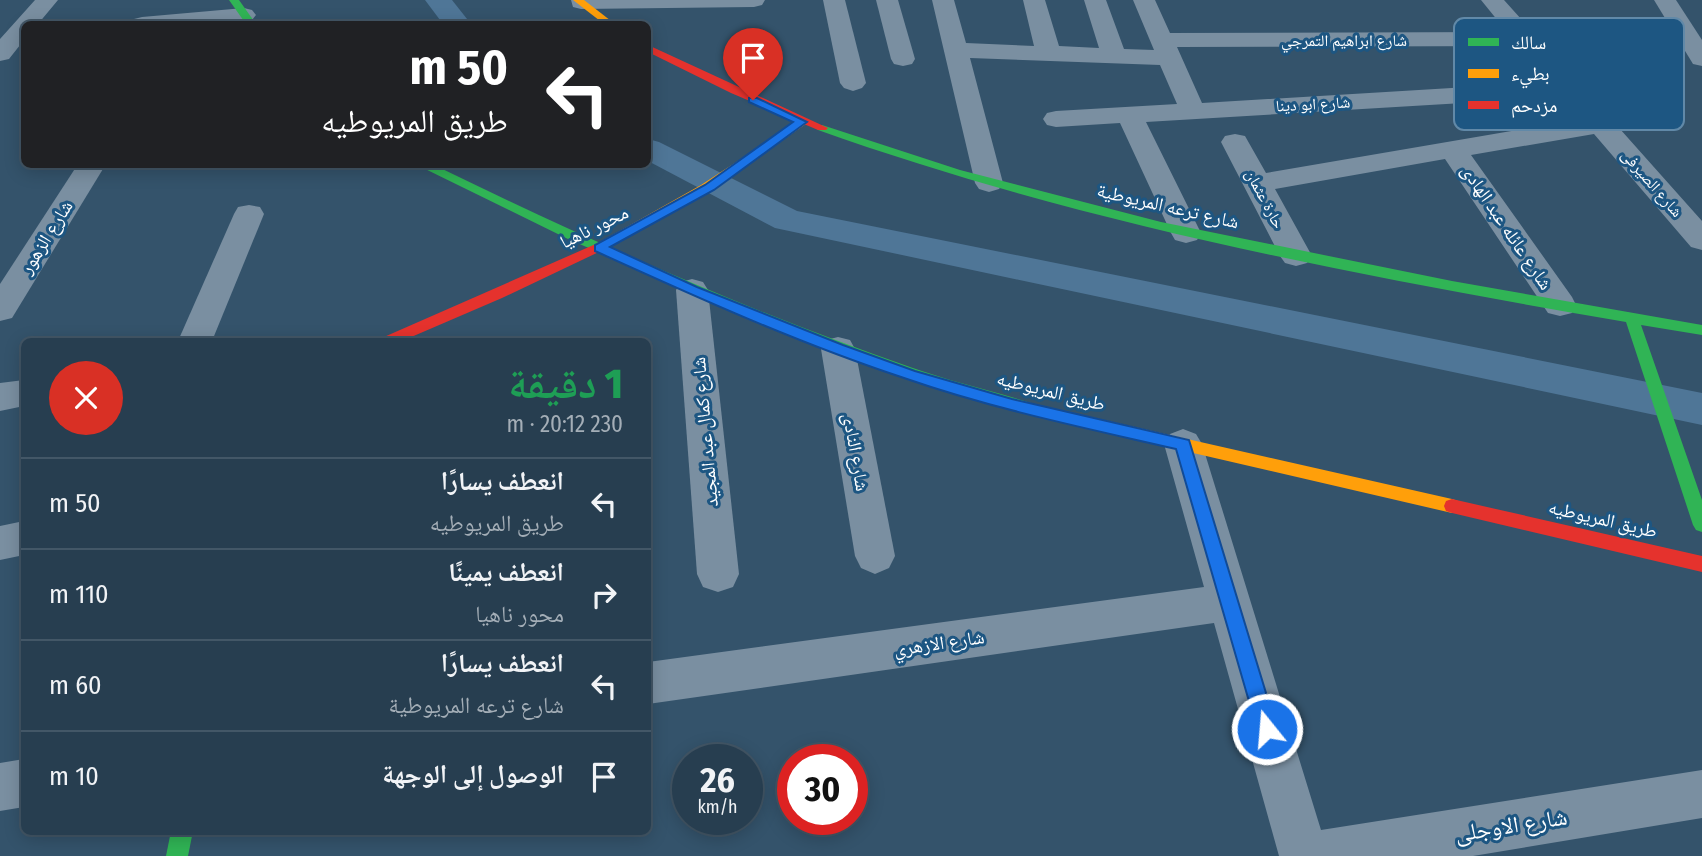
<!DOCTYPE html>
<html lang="ar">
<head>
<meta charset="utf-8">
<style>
  :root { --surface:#273e50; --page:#33495a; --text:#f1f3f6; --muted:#a4aeb7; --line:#435767 }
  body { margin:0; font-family:"Fira Sans Condensed","Noto Naskh Arabic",sans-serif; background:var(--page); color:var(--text); direction:rtl; height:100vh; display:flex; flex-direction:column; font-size:26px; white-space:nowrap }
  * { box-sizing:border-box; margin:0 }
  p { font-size:23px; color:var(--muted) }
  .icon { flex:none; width:38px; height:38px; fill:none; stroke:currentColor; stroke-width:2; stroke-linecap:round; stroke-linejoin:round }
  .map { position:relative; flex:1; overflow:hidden; direction:ltr }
  .drawer { position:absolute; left:21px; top:338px; width:630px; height:497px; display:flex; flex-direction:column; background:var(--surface); border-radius:10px; box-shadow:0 4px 18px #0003,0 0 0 2px var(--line); direction:rtl }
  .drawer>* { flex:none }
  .hud { position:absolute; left:21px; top:21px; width:630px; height:147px; border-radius:10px; box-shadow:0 4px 18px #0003,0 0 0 2px var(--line); direction:rtl; background:#202124; color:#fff; overflow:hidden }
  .speed { position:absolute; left:672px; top:744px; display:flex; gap:14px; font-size:35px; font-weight:700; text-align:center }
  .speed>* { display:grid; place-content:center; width:91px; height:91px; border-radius:50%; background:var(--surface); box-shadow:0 4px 18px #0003,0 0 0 2px var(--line); line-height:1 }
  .speed small { font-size:18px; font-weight:400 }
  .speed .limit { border:10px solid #d22; background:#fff; color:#111 }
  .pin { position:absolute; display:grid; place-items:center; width:60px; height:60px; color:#fff; margin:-72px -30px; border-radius:50% 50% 50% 0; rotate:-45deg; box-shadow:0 0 7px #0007 }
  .pin .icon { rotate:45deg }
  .me { position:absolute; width:77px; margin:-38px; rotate:343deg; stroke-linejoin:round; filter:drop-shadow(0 0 5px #0008) }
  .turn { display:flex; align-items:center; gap:24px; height:147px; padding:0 28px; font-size:32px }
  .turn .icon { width:91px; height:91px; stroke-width:2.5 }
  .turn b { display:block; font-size:49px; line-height:60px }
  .round { display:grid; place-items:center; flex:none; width:74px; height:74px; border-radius:37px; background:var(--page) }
  .head { display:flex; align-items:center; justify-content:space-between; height:119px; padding:0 28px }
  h1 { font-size:42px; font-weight:800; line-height:52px; color:#1e9e55 }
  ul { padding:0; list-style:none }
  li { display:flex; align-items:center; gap:21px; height:91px; padding:0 28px; border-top:2px solid var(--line) }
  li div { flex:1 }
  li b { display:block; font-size:26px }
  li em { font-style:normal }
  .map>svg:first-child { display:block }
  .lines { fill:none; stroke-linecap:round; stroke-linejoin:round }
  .canal { fill:#4f7697; fill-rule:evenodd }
  .street { fill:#7a8fa1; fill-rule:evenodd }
  .fast { fill:#30b455; fill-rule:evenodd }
  .slow { fill:#ff9f0a; fill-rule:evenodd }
  .jam { fill:#e5322d; fill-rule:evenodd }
  .route { fill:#1a73e8; stroke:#114b97; stroke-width:2 }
  .labels { text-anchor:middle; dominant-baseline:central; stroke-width:6; stroke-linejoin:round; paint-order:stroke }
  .far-street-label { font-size:16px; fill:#fff; stroke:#1d5682 }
  .street-label { font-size:19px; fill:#fff; stroke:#1d5682 }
  .near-street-label { font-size:23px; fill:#fff; stroke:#1d5682 }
  .key { fill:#1d5682; stroke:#6189a8; stroke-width:2 }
  .key-label { font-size:19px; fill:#fff }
</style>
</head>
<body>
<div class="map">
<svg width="1702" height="856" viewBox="0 0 1702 856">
  <rect width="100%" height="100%" fill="#34536b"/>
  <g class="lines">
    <g class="canal">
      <polygon points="425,0 452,0 471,24 443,24"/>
      <polygon points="648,139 659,142 797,211 1702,393 1702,425 775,228 648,161"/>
    </g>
    <g class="street">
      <polygon points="35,0 58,0 38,24 24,24 24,40 9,59 0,61 0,39"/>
      <polygon points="571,0 765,0 762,5 754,7 581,9 573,7"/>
      <polygon points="823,0 845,0 866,83 862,88 853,91 844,88 840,83"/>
      <polygon points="876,0 898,0 915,59 912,64 903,66 894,64 891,59"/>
      <path d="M932 0H954L966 43 1034 46 1023 0H1045L1059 46 1099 48 1084 0H1106L1124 49 1154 50 1133 0H1155L1170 33 1507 32 1481 0H1504L1607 115 1655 107 1664 109 1668 115 1664 121 1620 129 1702 221V250L1691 247 1594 134 1471 155 1572 297 1576 305 1572 313 1560 316 1548 313 1445 159 1275 189 1312 256 1307 263 1296 266 1285 263 1280 256 1221 142 1225 136 1235 134 1245 136 1266 173 1582 119 1563 97 1146 122 1201 233 1197 240 1186 243 1175 240 1171 233 1120 123 1056 127 1047 125 1043 119 1047 113 1056 111 1177 104 1160 65 970 58 1003 183 999 189 989 192 979 189 975 183ZM1519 46 1550 82 1202 103 1177 47Z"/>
      <polygon points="1654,0 1676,0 1702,40 1702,66 1693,64"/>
      <polygon points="244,8 252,10 256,15 252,20 216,24 130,24 134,19 142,17"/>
      <polygon points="78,164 106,164 12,318 0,321 0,284"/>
      <polygon points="249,205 260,207 264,214 212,341 178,341 234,214 238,207"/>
      <polygon points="692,279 703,282 708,290 739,574 733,587 718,592 703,587 697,574 676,290 681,282"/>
      <polygon points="838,337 850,340 855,349 895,556 889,568 875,574 861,568 855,556 821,349 826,340"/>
      <polygon points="24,380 24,406 0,411 0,383"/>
      <polygon points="1183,429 1196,434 1202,444 1321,830 1702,770 1702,818 1473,856 1279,856 1214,623 648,704 648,662 1204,587 1164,444 1170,434"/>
      <polygon points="24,521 24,555 0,560 0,526"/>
      <polygon points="24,759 24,807 0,811 0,763"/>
    </g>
    <g class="fast">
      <polygon points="229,0 239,0 256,24 246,24"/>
      <path d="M822 125 960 170 1161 222 1452 281 1702 325V335L1641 325 1702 500V532L1696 530 1693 525 1626 322C1353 275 1079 223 818 130L816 128Z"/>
      <path d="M415 164H432C588 240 746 310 910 367 955 383 1002 393 1047 408L1050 412 1042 418 930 385 773 328 568 239Z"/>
      <polygon points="171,831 193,831 188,856 166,856"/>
    </g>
    <g class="slow">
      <polygon points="573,0 584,0 615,24 604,24"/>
      <polygon points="802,119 808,122 806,124 709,191 603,250 598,251 591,247 701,185"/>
      <polygon points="1042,406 1452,499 1458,501 1460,506 1458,511 1452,513 1042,418 1034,412"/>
    </g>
    <g class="jam">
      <polygon points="648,45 828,128 826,130 818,130 731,93 648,52"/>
      <polygon points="598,243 603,244 603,250 502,298 402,341 382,341 384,337"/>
      <polygon points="1452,499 1702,556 1702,572 1452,513 1446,511 1444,506 1446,501"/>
    </g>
  </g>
  <path class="route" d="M749 98H757L807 122 714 190 610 247 697 287 843 345 915 371 1012 399 1189 440 1277 729 1274 736 1267 739 1260 736 1257 729 1176 449C1085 428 993 409 904 378 798 343 696 297 595 251V245L705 185 793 122 749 102Z"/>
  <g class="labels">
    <g class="far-street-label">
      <text x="1344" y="40">شارع ابراهيم التمرجي</text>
      <text transform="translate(1313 104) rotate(-3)">شارع ابو دينا</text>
      <text transform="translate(1652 183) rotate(49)">شارع الصيرفى</text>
      <text transform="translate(1265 199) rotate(62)">حارة عثمان</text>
    </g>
    <g class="street-label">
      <text transform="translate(1168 206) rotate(13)">شارع ترعه المريوطية</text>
      <text transform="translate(594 227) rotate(-26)">محور ناهيا</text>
      <text transform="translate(1507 227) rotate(56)">شارع عائله عبد الهادى</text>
      <text transform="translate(46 237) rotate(-58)">شارع الزهور</text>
      <text transform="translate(1051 391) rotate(14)">طريق المريوطيه</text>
      <text transform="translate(705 432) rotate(-95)">شارع كمال عبد المجيد</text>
      <text transform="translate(856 452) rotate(80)">شارع النادى</text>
      <text transform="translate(1603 519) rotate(13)">طريق المريوطيه</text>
      <text transform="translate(939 643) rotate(-8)">شارع الازهري</text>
    </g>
    <g class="near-street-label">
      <text transform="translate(1511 825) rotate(-9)">شارع الاوجلى</text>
    </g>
  </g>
  <rect x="1454" y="18" width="230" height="112" rx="10" class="key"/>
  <rect x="1468" y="38" width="31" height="8" fill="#30b455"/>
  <rect x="1468" y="69" width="31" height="9" fill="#ff9f0a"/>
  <rect x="1468" y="101" width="31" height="8" fill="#e5322d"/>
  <g class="key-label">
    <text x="1511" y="49">سالك</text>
    <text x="1511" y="80">بطيء</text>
    <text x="1511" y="112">مزدحم</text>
  </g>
</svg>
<div class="speed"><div>26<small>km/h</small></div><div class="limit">30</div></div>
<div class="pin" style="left:753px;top:100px;background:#d93025"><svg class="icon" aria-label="arrive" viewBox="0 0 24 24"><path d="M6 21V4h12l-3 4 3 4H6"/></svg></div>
<svg class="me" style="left:1267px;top:729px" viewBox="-20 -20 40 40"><circle r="17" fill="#1a73e8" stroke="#fff" stroke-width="3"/><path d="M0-11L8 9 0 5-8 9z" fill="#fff"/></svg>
<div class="hud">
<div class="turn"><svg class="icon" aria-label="left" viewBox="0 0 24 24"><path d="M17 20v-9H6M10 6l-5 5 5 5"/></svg><div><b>50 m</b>طريق المريوطيه</div></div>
</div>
<section class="drawer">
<div class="head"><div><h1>1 دقيقة</h1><p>230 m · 20:12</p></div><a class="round" style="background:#d93025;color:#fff"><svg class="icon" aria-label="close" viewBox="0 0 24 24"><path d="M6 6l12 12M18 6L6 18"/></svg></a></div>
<ul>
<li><svg class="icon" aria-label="left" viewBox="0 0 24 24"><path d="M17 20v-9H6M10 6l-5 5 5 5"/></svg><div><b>انعطف يسارًا</b><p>طريق المريوطيه</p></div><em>50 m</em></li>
<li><svg class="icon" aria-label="right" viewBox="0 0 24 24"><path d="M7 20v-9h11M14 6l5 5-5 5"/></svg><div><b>انعطف يمينًا</b><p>محور ناهيا</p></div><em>110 m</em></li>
<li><svg class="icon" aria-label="left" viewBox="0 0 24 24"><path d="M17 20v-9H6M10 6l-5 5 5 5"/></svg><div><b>انعطف يسارًا</b><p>شارع ترعه المريوطية</p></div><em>60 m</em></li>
<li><svg class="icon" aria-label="arrive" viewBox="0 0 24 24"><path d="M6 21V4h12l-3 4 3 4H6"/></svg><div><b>الوصول إلى الوجهة</b></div><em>10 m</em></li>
</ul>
</section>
</div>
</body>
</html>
